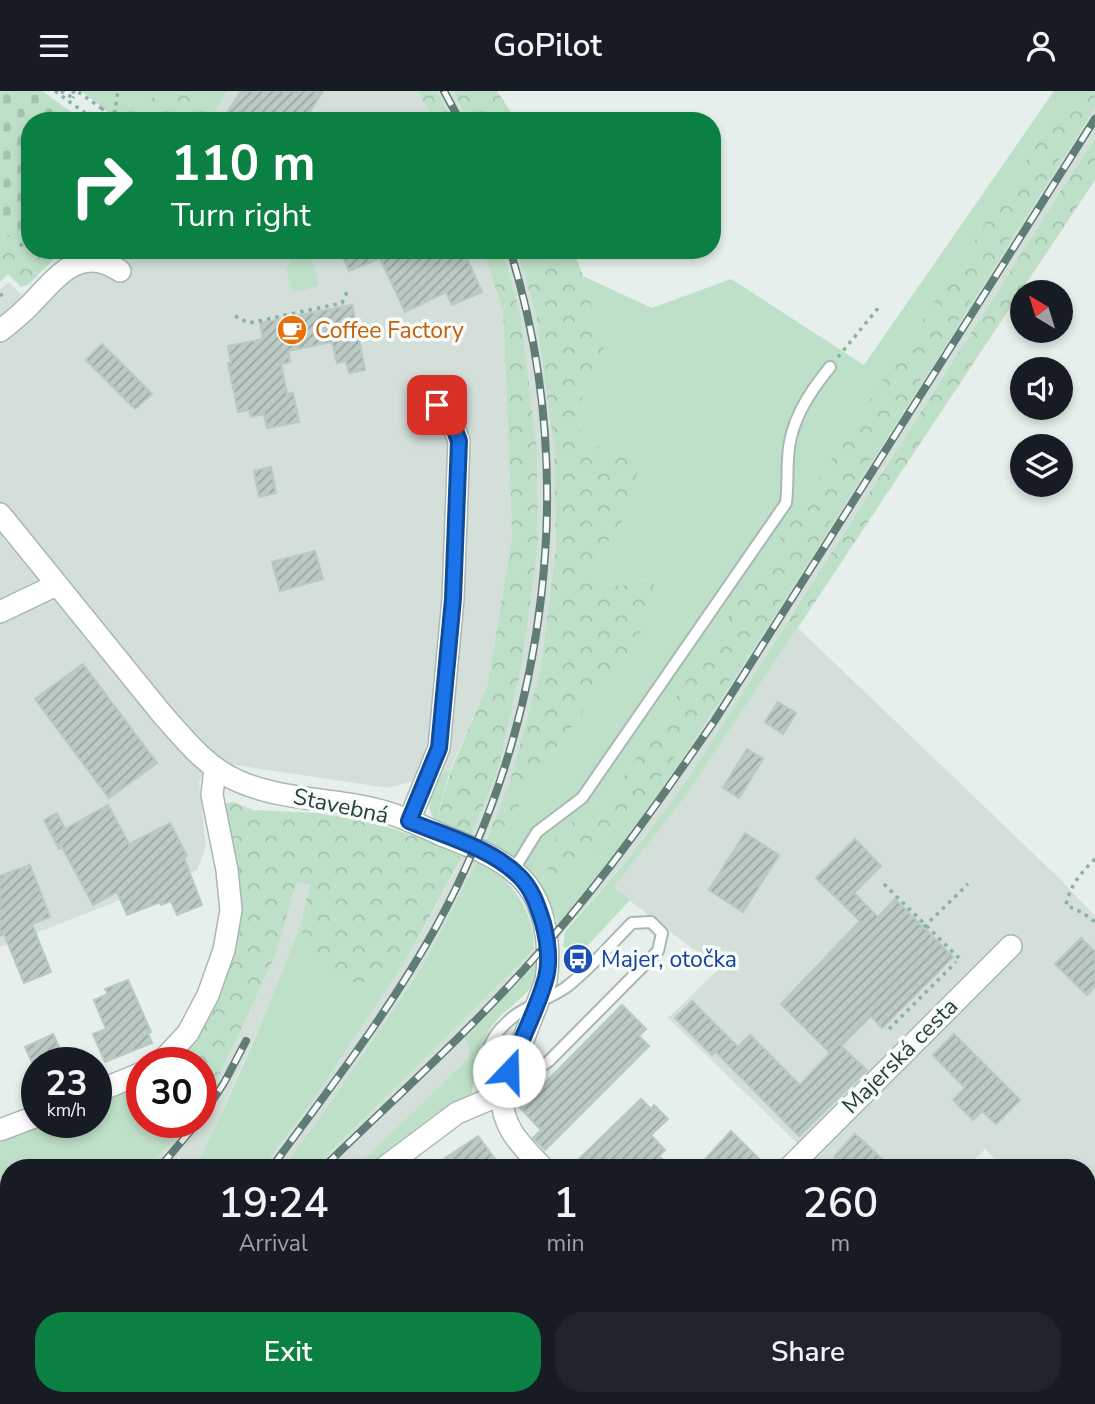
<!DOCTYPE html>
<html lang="en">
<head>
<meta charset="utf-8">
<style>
  :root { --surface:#171b24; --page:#20242c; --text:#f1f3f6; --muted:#9ea1a6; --accent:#0b8043 }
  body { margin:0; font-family:"Nunito Sans",sans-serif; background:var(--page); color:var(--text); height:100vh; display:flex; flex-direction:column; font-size:26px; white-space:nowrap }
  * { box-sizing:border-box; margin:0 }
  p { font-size:23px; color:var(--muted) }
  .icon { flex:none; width:38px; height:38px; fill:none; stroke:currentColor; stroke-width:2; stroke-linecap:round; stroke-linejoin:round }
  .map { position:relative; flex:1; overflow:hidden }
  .panel { position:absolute; left:0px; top:1068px; width:1096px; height:247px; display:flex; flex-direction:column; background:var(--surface); border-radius:28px 28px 0 0; box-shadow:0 4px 10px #0003 }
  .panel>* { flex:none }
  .banner { position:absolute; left:21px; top:21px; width:700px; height:147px; border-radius:28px; box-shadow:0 4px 10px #0003; background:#0b8043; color:#fff; overflow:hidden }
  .needle { width:46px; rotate:322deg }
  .fabs { position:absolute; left:1010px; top:189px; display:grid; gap:14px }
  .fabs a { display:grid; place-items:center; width:63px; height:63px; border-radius:50%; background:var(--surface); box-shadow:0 4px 10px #0003; font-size:35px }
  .speed { position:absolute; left:21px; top:956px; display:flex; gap:14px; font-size:35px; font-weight:700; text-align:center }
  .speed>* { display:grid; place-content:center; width:91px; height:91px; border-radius:50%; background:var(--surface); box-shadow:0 4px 10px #0003; line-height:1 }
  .speed small { font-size:18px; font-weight:400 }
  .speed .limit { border:10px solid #d22; background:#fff; color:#111 }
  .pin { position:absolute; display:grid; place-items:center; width:60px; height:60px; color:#fff; margin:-30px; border-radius:14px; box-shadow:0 4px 10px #0006 }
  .me { position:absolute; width:77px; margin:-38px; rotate:21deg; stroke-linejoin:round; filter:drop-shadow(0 0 5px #0008) }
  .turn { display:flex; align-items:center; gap:24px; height:147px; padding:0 35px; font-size:32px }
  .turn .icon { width:91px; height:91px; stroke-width:2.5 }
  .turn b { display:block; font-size:49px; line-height:60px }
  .eta { display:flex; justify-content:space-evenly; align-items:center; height:119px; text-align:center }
  .eta b { font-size:42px; font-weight:600; line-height:49px }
  .button { display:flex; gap:14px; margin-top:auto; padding:14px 35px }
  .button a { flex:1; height:80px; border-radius:28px; background:var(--accent); color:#fff; font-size:28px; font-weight:600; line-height:80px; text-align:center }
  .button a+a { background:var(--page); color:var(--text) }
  header { display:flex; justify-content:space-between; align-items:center; height:91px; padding:0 35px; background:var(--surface); font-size:32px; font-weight:600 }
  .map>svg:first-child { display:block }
  .built { fill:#d4dfda }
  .green { fill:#bfe0c8 }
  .forest { fill:url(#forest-crowns) }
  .cemetery { fill:url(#cemetery-stones) }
  .building { fill:url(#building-hatch); stroke:#b8c9c2; stroke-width:2 }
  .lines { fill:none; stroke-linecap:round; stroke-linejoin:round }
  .lane-casing { stroke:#a8b8b2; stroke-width:14 }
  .street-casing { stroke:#a8b8b2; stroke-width:24 }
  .path { stroke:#86b3a5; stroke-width:3.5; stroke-dasharray:3.5 5; stroke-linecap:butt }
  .lane { stroke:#fff; stroke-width:10 }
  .street { stroke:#fff; stroke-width:21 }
  .rail-casing { stroke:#5f7d75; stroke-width:8 }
  .rail { stroke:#f7fbf9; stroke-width:5; stroke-dasharray:16; stroke-linecap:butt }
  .route-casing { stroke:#114b97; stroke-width:18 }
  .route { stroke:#1a73e8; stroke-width:12 }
  .labels { text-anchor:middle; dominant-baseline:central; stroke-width:7; stroke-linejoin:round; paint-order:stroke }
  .food-label { font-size:23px; fill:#c56008; stroke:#f7fbf9; text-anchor:start }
  .street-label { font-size:23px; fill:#24423a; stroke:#f7fbf9 }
  .transit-label { font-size:23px; fill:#164399; stroke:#f7fbf9; text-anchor:start }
</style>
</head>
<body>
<header><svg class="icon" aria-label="menu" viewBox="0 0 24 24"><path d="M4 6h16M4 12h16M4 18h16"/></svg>GoPilot<svg class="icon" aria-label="person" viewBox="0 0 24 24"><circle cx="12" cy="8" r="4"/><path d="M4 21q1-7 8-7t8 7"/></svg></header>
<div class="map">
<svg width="1095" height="1313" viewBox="0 0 1095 1313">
  <defs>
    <pattern id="forest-crowns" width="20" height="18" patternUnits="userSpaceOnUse" patternTransform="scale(1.75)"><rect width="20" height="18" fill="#bfe0c8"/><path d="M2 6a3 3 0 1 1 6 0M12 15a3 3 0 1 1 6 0" fill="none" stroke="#a4c1ad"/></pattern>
    <pattern id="cemetery-stones" width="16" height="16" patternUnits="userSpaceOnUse" patternTransform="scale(1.75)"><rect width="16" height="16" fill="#bfe0c8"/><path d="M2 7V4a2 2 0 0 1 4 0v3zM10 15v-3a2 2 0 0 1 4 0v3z" fill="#a4c1ad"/></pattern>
    <pattern id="building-hatch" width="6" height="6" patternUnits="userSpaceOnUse" patternTransform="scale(1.75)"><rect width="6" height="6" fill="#bbcac4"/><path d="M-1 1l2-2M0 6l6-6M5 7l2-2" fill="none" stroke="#98a6a0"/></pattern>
  </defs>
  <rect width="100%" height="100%" fill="#e6efeb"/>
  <g class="built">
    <polygon points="228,0 418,0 434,30 208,30"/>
    <polygon points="437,0 453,0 468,30 452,30"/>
    <polygon points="1095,17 1095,46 688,687 629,767 538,870 464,946 468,952 469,967 356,1076 315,1076 534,858 619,760 676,677 770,533"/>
    <polygon points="76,159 106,159 120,167 125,159 483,159 503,220 512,444 488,592 450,679 389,697 213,671 199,690 206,756 197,779 0,856 0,198 9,191 26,209"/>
    <polygon points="503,159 517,159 536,223 554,356 556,457 541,575 511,687 473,780 422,876 324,1021 283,1076 263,1076 312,1011 406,869 458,775 497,683 522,573 538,457 537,357 521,227"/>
    <polygon points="798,537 1061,789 1095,825 1095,1171 1087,1163 1087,1076 1003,1076 985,1058 967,1076 778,1076 799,1054 668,927 719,878 612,796 683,709"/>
    <polygon points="296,792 310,792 300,835 276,898 197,1076 176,1076 181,1064 169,1076 146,1076 177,1047 189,1031 201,1031 201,1013 215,994 276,863"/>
    <polygon points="91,1306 166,1306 174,1313 84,1313"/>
  </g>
  <g class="green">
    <polygon points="81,0 228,0 208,30 101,30 107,20"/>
    <polygon points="1054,0 1095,0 1095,17 770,533 676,677 619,760 558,832 540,792 528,778 493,756 557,655 637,549 649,487 619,495 594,491 599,464 626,425 624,365 602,358 581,343 583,299 605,261 583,185 652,217 731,188 864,274"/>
    <path d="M297 160C315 161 315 180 319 195L292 202 286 178Z"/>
    <polygon points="815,511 683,709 613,796 630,809 579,864 563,855 565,841 629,767 688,687 781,541"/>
    <path d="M450 679 436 731C423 713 432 700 440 682Z"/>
    <path d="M479 767C510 789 535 819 534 858L315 1076H283L324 1021 422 876Z"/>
    <path d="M300 835 308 866 362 892 406 869 312 1011 263 1076H196C234 997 269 917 300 835Z"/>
    <path d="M538 870C540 903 508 912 492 935 478 955 474 979 472 1003L380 1076H356L469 967 468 952 464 947Z"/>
    <polygon points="142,991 142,1031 167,1031 156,1053 132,1076 9,1076 9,1174 0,1180 0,1048 43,1031 96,1031 96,1009"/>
  </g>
  <g class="forest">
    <polygon points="160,0 218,0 199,30 115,30 122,17 136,21"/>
    <polygon points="418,0 437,0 452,30 434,30"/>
    <polygon points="453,0 497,0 517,30 468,30"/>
    <polygon points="1072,0 1095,0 1095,12 727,594 615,749 564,791 548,781 547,763 562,738 611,706"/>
    <polygon points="1095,46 1095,89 815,511 781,541"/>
    <polygon points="0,140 26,156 30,151 30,159 63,159 29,193 21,196 8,183 0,191"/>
    <polygon points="483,159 503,159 521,227 537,357 538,457 522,573 497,683 471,745 436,731 451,679 488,592 512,444 503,220"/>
    <polygon points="517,159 573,159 583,185 605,261 583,299 581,343 602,358 624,365 638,386 626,425 599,464 595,491 619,495 650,487 659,505 637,549 557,655 493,756 485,752 511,687 541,575 556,457 554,356 536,223"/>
    <polygon points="233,711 253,719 317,722 367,729 417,746 462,766 406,869 362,892 332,889 308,866 300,835 310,793 296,792 276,863 215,994 201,1013 201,971 174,971 227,867 224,717 227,712"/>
    <polygon points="167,1031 189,1031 177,1047 146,1076 132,1076 156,1053"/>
    <polygon points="9,1174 9,1306 63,1306 59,1313 0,1313 0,1180"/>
  </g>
  <polygon class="cemetery" points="0,0 42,0 84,30 30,30 30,151 26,156 0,140"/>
  <g class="building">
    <polygon points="241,0 323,0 304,30 222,30"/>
    <polygon points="340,159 463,159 482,201 452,214 446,201 405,221 380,167 349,180"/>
    <polygon points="352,214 365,279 349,282 346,270 337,272 332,251 288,260 290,271 281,273 287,303 293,302 299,331 267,337 264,323 251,326 249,319 238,321 228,272 231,272 228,255 263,248 260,232"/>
    <polygon points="102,253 152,303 135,318 86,269"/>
    <polygon points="271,376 276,402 259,406 254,380"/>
    <polygon points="315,460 323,488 280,500 272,471"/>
    <polygon points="83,573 157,672 109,707 35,608"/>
    <polygon points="778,611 796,622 783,643 765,631"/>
    <polygon points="747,658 763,668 739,707 723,697"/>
    <polygon points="108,714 129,753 170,732 187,765 184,767 202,814 177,824 171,810 161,814 160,811 127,824 117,801 93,814 62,756 59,758 44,729 57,722 65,738"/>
    <polygon points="745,742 779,764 743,821 709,799"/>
    <polygon points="855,748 881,775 854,802 878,826 895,808 953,866 882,937 871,925 841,955 867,979 799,1045 716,961 712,964 675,927 692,910 738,956 750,944 800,994 830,962 781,913 860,830 816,787"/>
    <polygon points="30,774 50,826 32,833 51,881 24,892 4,843 0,845 0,785"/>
    <polygon points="1081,847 1095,861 1095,895 1087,904 1055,873"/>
    <polygon points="128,889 151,941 148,943 152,952 105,971 93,943 106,938 94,909 108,903 105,898"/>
    <polygon points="622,914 646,938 639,945 649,955 545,1059 533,1047 541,1039 520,1017"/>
    <polygon points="53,943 66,971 32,971 25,956"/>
    <polygon points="954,943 1020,1009 996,1033 982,1020 973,1029 953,1009 965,997 933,964"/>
    <polygon points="641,1008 651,1018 654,1014 668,1028 651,1044 665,1059 659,1065 670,1076 587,1076 579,1068"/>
    <polygon points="731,1040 767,1076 698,1076"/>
    <polygon points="855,1043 891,1076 846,1076 834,1066"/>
    <polygon points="478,1045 501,1076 432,1076"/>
  </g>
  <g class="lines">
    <g class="lane-casing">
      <g id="lane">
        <path d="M513 780 537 741 582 707 786 412C788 397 787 384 788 368 789 332 808 303 830 276"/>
        <path d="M651 831 662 842 658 860 549 970 502 1003C473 978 487 947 513 926 528 914 549 908 565 897 588 880 611 853 632 832Z"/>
      </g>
    </g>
    <g class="street-casing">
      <g id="street">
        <path d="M0 240C10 232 20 224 29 215 56 187 80 152 120 180"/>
        <path d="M0 423 162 623C184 648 207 677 238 690 280 709 329 707 374 718 398 723 421 735 444 745 469 755 498 765 519 785 546 810 551 856 546 890L502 1003C501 1036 521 1054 542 1076"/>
        <polyline points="0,521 56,494"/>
        <polyline points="409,730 439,657 453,508 459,350 453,334 437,314"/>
        <polyline points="161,971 188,942 208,904 224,859 231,819 227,779 212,704 215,677"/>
        <polyline points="96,1001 142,982"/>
        <polyline points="0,1039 37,1025"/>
        <polyline points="385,1076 457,1022 502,1003"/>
        <polyline points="790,1076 1011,855"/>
        <polyline points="765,1306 772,1313"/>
        <polyline points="666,1313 674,1306"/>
      </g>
    </g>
    <g class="path">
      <polyline points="55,0 93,28 101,17 77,0"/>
      <polyline points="61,0 73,7"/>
      <polyline points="72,0 76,3 73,7"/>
      <polyline points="101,17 112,26"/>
      <polyline points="110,30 115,20 118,0"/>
      <polyline points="20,155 30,146"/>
      <polyline points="0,205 6,199"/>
      <polyline points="235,225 249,232 342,212 348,199"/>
      <polyline points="838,266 879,216"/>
      <path d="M1095 768C1081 782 1070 794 1066 814L1083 822 1095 831"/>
      <polyline points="884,793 960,868"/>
      <polyline points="924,836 968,793"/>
      <polyline points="889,938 956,871"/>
      <polyline points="172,1313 176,1306"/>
    </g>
    <use href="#lane" class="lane"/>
    <use href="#street" class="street"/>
    <g class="rail-casing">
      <g id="rail">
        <polyline points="444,0 460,30"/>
        <polyline points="201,1027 224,992 246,950"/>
        <polyline points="160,1076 198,1031"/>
        <path d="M272 1076C329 998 389 921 436 836 548 631 580 384 510 159"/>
        <path d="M324 1076C400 1002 480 931 549 850 610 780 663 705 715 629L1095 28"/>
        <polyline points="97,1313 103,1306"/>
        <polyline points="115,1313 120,1306"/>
      </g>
    </g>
    <use href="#rail" class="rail"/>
  </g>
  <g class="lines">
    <g class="route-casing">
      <path id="route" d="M437 314 453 334 459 350 453 508 439 657 409 730C445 745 491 757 519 785 532 797 538 816 543 832 548 851 551 871 545 890 536 921 520 950 509 980"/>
    </g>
    <use href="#route" class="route"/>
  </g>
  <defs>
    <g id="cafe-disc" transform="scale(1.575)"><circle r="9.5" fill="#e8710a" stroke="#f7fbf9"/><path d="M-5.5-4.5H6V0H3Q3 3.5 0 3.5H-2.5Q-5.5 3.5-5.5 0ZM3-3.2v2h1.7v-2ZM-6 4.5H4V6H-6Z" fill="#fff"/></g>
    <g id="bus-disc" transform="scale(1.575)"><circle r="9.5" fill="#1a4fb4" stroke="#f7fbf9"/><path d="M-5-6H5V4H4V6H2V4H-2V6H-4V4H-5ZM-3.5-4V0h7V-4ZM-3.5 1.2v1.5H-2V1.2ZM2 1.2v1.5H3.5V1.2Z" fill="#fff"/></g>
  </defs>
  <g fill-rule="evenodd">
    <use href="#cafe-disc" x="292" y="239"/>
    <use href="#bus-disc" x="578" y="868"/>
  </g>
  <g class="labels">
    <g class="food-label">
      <text x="315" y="239">Coffee Factory</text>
    </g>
    <g class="street-label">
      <text transform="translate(341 715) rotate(12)">Stavebná</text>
      <text transform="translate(900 965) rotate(-45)">Majerská cesta</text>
    </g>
    <g class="transit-label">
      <text x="601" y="868">Majer, otočka</text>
    </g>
  </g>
</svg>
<div class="fabs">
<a><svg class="needle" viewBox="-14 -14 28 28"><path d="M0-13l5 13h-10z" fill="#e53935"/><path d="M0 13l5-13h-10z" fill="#9ea1a6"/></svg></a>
<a><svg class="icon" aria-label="sound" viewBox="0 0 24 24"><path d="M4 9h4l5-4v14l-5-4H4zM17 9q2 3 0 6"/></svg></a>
<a><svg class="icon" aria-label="layers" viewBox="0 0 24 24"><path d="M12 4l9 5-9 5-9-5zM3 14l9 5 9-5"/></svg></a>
</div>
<div class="speed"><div>23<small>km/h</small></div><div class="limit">30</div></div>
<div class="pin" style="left:437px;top:314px;background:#d93025"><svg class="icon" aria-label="arrive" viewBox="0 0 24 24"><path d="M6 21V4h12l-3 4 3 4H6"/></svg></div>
<svg class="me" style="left:509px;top:980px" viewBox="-20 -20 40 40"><circle r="19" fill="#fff"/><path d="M0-13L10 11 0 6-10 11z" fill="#1a73e8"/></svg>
<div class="banner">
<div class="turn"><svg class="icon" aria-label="right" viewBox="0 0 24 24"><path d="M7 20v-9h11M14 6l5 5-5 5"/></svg><div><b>110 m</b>Turn right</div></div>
</div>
<section class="panel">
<div class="eta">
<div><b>19:24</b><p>Arrival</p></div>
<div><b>1</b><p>min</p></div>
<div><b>260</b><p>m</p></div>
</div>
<div class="button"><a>Exit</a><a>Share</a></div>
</section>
</div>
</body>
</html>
